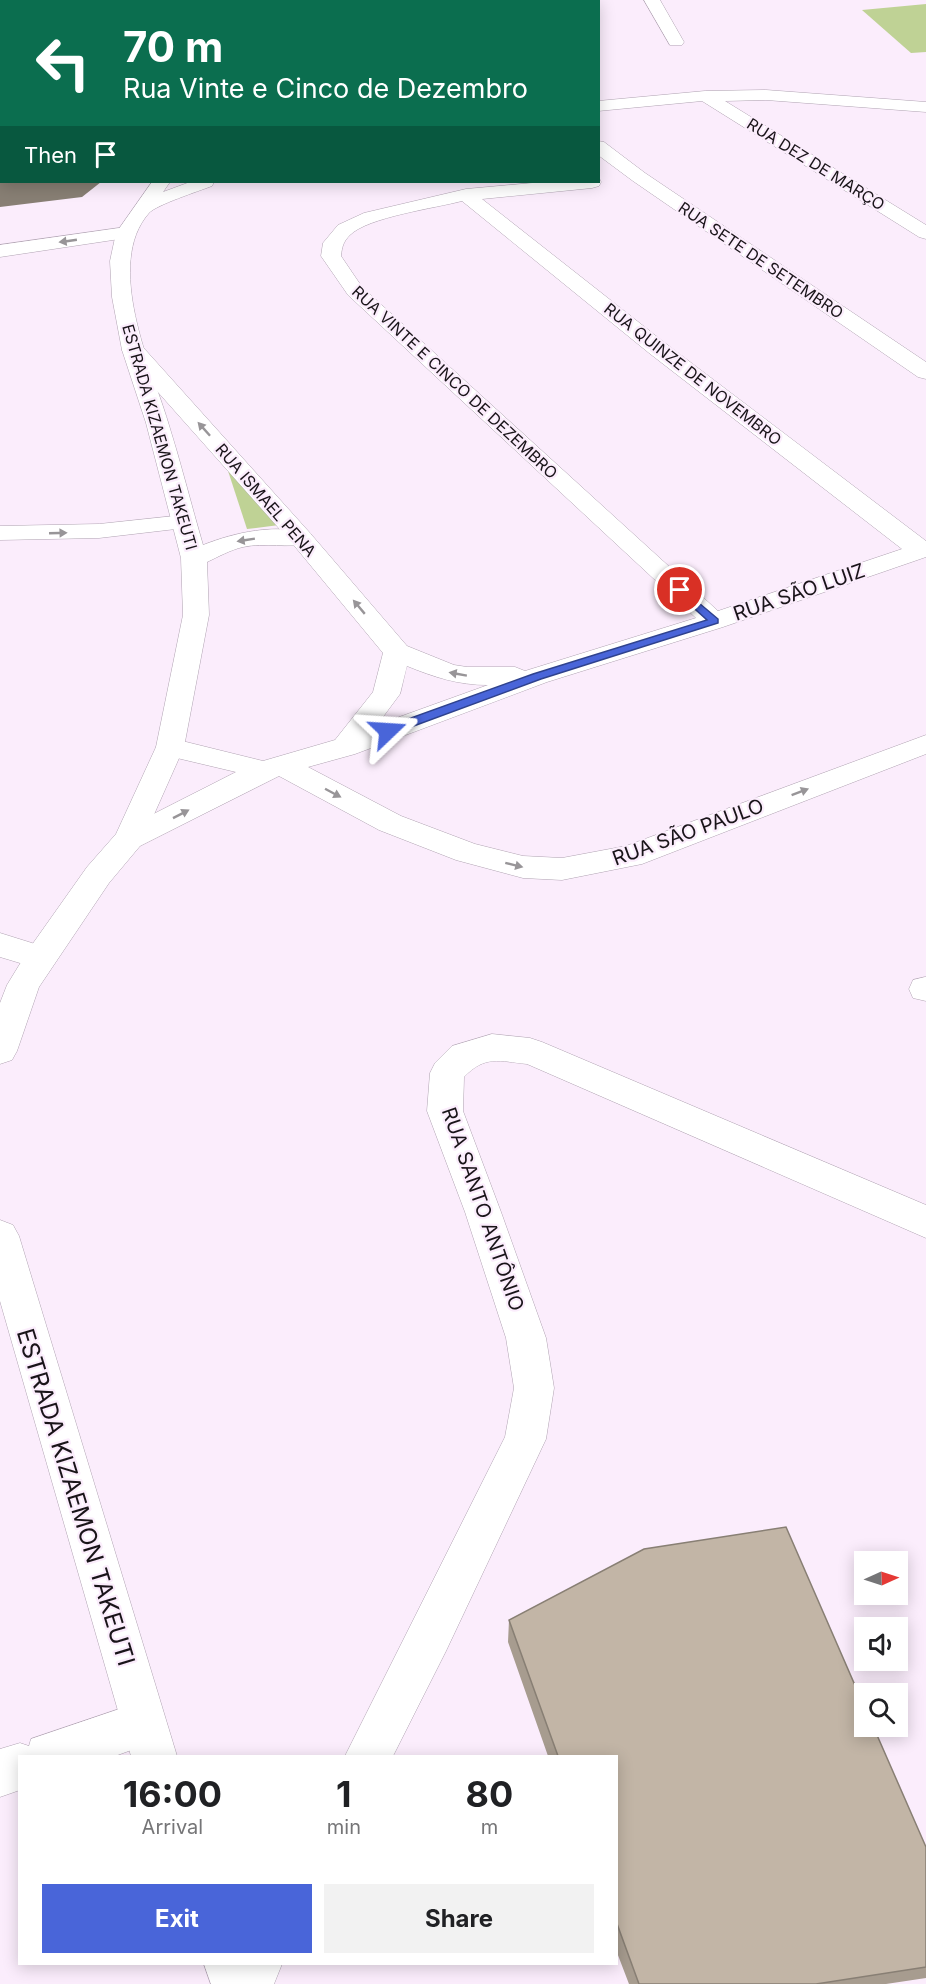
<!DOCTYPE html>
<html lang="en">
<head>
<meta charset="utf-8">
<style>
  :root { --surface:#fff; --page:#f2f2f2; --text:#202124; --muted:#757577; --accent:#4965d9 }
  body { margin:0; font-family:Inter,sans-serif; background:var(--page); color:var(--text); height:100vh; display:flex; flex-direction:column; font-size:22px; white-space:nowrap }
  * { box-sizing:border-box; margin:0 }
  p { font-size:20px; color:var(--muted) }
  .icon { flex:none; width:33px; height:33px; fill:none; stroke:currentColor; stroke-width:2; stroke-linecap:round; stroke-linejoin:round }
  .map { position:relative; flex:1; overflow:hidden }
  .drawer { position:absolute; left:18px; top:1755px; width:600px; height:210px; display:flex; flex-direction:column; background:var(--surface); border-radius:0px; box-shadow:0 3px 15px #0003 }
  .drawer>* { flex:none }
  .guide { position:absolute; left:0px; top:0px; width:600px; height:183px; box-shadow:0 3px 15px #0003; background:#0b6e4f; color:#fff; overflow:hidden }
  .needle { width:39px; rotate:87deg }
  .buttons { position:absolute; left:854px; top:1551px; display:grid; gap:12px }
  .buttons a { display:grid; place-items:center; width:54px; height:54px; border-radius:0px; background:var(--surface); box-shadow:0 3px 15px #0003; font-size:30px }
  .pin { position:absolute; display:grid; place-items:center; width:51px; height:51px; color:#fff; margin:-26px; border:3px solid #fff; border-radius:50%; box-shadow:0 2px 6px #0007 }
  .me { position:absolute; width:66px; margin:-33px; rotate:70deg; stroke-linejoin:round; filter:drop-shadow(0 0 4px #0008) }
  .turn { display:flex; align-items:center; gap:21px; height:126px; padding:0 24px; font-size:27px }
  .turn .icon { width:78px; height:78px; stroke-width:2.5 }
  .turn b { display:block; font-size:42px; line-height:51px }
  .then { display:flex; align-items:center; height:57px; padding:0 24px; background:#0003; gap:12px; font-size:22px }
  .eta { display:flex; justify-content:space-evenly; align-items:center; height:102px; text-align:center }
  .eta b { font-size:36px; font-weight:700; line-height:42px }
  .cta { display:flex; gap:12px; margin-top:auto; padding:12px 24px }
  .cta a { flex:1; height:69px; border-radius:0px; background:var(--accent); color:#fff; font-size:24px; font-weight:700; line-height:69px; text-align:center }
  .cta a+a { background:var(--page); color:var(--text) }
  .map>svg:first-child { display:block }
  .green { fill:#bfd295 }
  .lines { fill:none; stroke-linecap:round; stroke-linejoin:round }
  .minor-casing { stroke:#b0a3b2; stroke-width:1 }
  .major-casing { stroke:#b0a3b2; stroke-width:1 }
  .minor { fill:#fff; fill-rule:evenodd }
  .major { fill:#fff; fill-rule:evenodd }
  .wall { fill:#a79c8f }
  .shaded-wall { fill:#887f74 }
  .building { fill:#c2b5a6; stroke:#887f74; stroke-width:1.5 }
  .oneway { fill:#989598 }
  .route { fill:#4965d9; stroke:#2f428d; stroke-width:1.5 }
  .labels { text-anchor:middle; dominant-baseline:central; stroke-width:4.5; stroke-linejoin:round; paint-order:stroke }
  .far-street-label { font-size:16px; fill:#191419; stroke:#fbedfc }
  .street-label { font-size:20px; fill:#191419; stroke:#fbedfc }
  .near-street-label { font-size:24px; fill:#191419; stroke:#fbedfc }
</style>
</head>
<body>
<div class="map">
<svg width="926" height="1984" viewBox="0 0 926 1984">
  <rect width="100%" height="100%" fill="#fbedfc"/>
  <g class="green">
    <polygon points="926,4 926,52 911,53 862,10"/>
    <polygon points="214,428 287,524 247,529"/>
  </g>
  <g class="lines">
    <g class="minor-casing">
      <g id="minor">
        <polygon points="370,0 386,0 386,2 371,2"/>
        <polygon points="644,0 660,0 684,42 682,45 670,45"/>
        <rect x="0" y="10" width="2" height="10"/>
        <rect x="0" y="82" width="2" height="10"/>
        <polygon points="766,90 926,102 926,112 766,100 725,101 926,225 926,239 919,237 702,101 598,111 598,101 705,91"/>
        <polygon points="598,141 604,142 645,173 926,362 926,379 918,377 633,181 598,155"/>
        <path d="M599 178 601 182 599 186 592 188 482 199 665 343 926 541V557L723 627 547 682 355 754 308 767 401 816 475 844 523 856 562 858 626 846 926 735V754L642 864 562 880 523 878 456 860 379 830 279 776 140 846 129 849 118 846 114 839 118 832 236 772 160 754 156 747 160 740 170 738 263 761 335 740 373 692 383 653 292 543 125 355 122 350 125 345 133 344 141 345 310 533 407 646 454 665 467 667H515L525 671 696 618 348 295 321 256 323 243 338 225 364 213 466 189 543 182H598ZM462 201 649 353 902 549 718 611 362 287 341 256C342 247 343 242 350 235 368 217 436 208 462 201ZM407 666C434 677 458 685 488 685L377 725 400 694Z"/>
        <polygon points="126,227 133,229 136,233 133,237 0,257 0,245"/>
        <polygon points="184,515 193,517 196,522 193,527 99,538 0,540 0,526 99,524"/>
        <polygon points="0,933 51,949 56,957 51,965 40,969 0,957"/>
        <polygon points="925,977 926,977 926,1001 913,998 909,989 913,980"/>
        <path d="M492 1034 530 1038 542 1042 926 1205V1238L527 1064C499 1061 485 1055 464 1077L463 1111 501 1212 546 1338 554 1388 546 1439 446 1651 393 1756H345L505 1437 514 1388 506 1338 465 1212 427 1111 430 1073 435 1063 452 1046Z"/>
        <polygon points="143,1701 159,1708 166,1724 159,1740 115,1756 20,1756 20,1790 0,1797 0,1749 20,1743 29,1746 31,1739"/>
        <polygon points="229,1964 282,1964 274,1984 221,1984"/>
      </g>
    </g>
    <g class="major-casing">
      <g id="major">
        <polygon points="207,0 223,0 207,2"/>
        <path d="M152 182H170L163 192 190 182H214L212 186C199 191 156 205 149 213 104 264 151 366 168 422 181 463 191 504 203 545 236 532 274 524 310 533L313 538 310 543C288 549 265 542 243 547 230 550 218 557 207 562L209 615 184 747 140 846 109 883 39 987 17 1051 12 1060 0 1064V1003L7 985 29 949 87 867 116 834 156 747 183 615 181 558 146 423 122 350 112 297 110 261 116 233Z"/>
        <polygon points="0,1220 13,1225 19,1236 177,1756 131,1756 0,1301"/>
        <polygon points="204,1964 254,1964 261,1984 211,1984"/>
      </g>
    </g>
    <use href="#minor" class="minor"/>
    <use href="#major" class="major"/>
  </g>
  <polygon class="wall" points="509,1620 926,1847 926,1978 886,1984 629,1984 616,1950 616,1756 548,1756 508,1642"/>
  <polygon class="shaded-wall" points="0,180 2,180 2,182 101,182 82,197 0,207"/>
  <g class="building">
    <polygon points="494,0 494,2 416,2"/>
    <rect x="0" y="136" width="2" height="44"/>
    <polygon points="786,1527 864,1706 864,1726 873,1726 926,1847 926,1967 816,1984 639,1984 616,1921 616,1756 558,1756 509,1620 644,1549"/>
  </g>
  <defs><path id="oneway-solid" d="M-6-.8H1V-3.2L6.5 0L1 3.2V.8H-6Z" transform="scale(1.5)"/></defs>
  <g class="oneway">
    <use href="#oneway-solid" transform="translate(68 241) rotate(172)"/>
    <use href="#oneway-solid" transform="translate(204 429) rotate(-132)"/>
    <use href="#oneway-solid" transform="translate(58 533) rotate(-2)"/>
    <use href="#oneway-solid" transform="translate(246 540) rotate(171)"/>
    <use href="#oneway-solid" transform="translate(359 607) rotate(-130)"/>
    <use href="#oneway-solid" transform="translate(458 674) rotate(-170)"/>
    <use href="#oneway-solid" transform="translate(800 792) rotate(-21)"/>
    <use href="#oneway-solid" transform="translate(333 793) rotate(28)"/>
    <use href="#oneway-solid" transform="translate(181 814) rotate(-27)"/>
    <use href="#oneway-solid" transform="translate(514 865) rotate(14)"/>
  </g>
  <polygon class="route" points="680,587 718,619 718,623 541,679 392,734 388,735 382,731 383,728 533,674 707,620 676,592 675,590"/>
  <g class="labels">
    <g class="far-street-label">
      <text transform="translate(816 164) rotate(32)">RUA DEZ DE MARÇO</text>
      <text transform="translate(761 260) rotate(34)">RUA SETE DE SETEMBRO</text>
      <text transform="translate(693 374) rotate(38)">RUA QUINZE DE NOVEMBRO</text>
      <text transform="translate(455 382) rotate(43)">RUA VINTE E CINCO DE DEZEMBRO</text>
      <text transform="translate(160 437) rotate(74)">ESTRADA KIZAEMON TAKEUTI</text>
      <text transform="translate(266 500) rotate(49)">RUA ISMAEL PENA</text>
    </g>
    <g class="street-label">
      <text transform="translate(799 592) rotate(-19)">RUA SÃO LUIZ</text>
      <text transform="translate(688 832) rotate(-20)">RUA SÃO PAULO</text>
      <text transform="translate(483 1209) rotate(71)">RUA SANTO ANTÔNIO</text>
    </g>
    <g class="near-street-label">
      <text transform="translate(76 1497) rotate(73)">ESTRADA KIZAEMON TAKEUTI</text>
    </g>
  </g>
</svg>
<div class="buttons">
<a><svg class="needle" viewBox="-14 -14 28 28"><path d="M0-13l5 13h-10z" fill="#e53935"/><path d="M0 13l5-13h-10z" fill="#757577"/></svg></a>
<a><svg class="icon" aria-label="sound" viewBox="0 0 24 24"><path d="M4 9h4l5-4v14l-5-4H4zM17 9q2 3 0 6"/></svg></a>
<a><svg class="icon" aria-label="search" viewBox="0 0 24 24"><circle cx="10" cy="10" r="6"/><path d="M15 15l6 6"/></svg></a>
</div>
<div class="pin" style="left:680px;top:590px;background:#d93025"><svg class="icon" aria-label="arrive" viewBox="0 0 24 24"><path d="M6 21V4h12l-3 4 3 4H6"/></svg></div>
<svg class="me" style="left:388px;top:731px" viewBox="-20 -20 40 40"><path d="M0-17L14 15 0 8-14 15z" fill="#4965d9" stroke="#fff" stroke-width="4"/></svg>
<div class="guide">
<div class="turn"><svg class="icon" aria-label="left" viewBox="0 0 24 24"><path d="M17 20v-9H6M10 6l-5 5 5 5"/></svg><div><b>70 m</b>Rua Vinte e Cinco de Dezembro</div></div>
<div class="then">Then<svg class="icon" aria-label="arrive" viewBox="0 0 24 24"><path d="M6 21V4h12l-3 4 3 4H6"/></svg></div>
</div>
<section class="drawer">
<div class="eta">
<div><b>16:00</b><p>Arrival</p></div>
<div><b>1</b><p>min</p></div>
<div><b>80</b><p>m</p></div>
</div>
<div class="cta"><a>Exit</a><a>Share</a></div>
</section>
</div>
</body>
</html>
